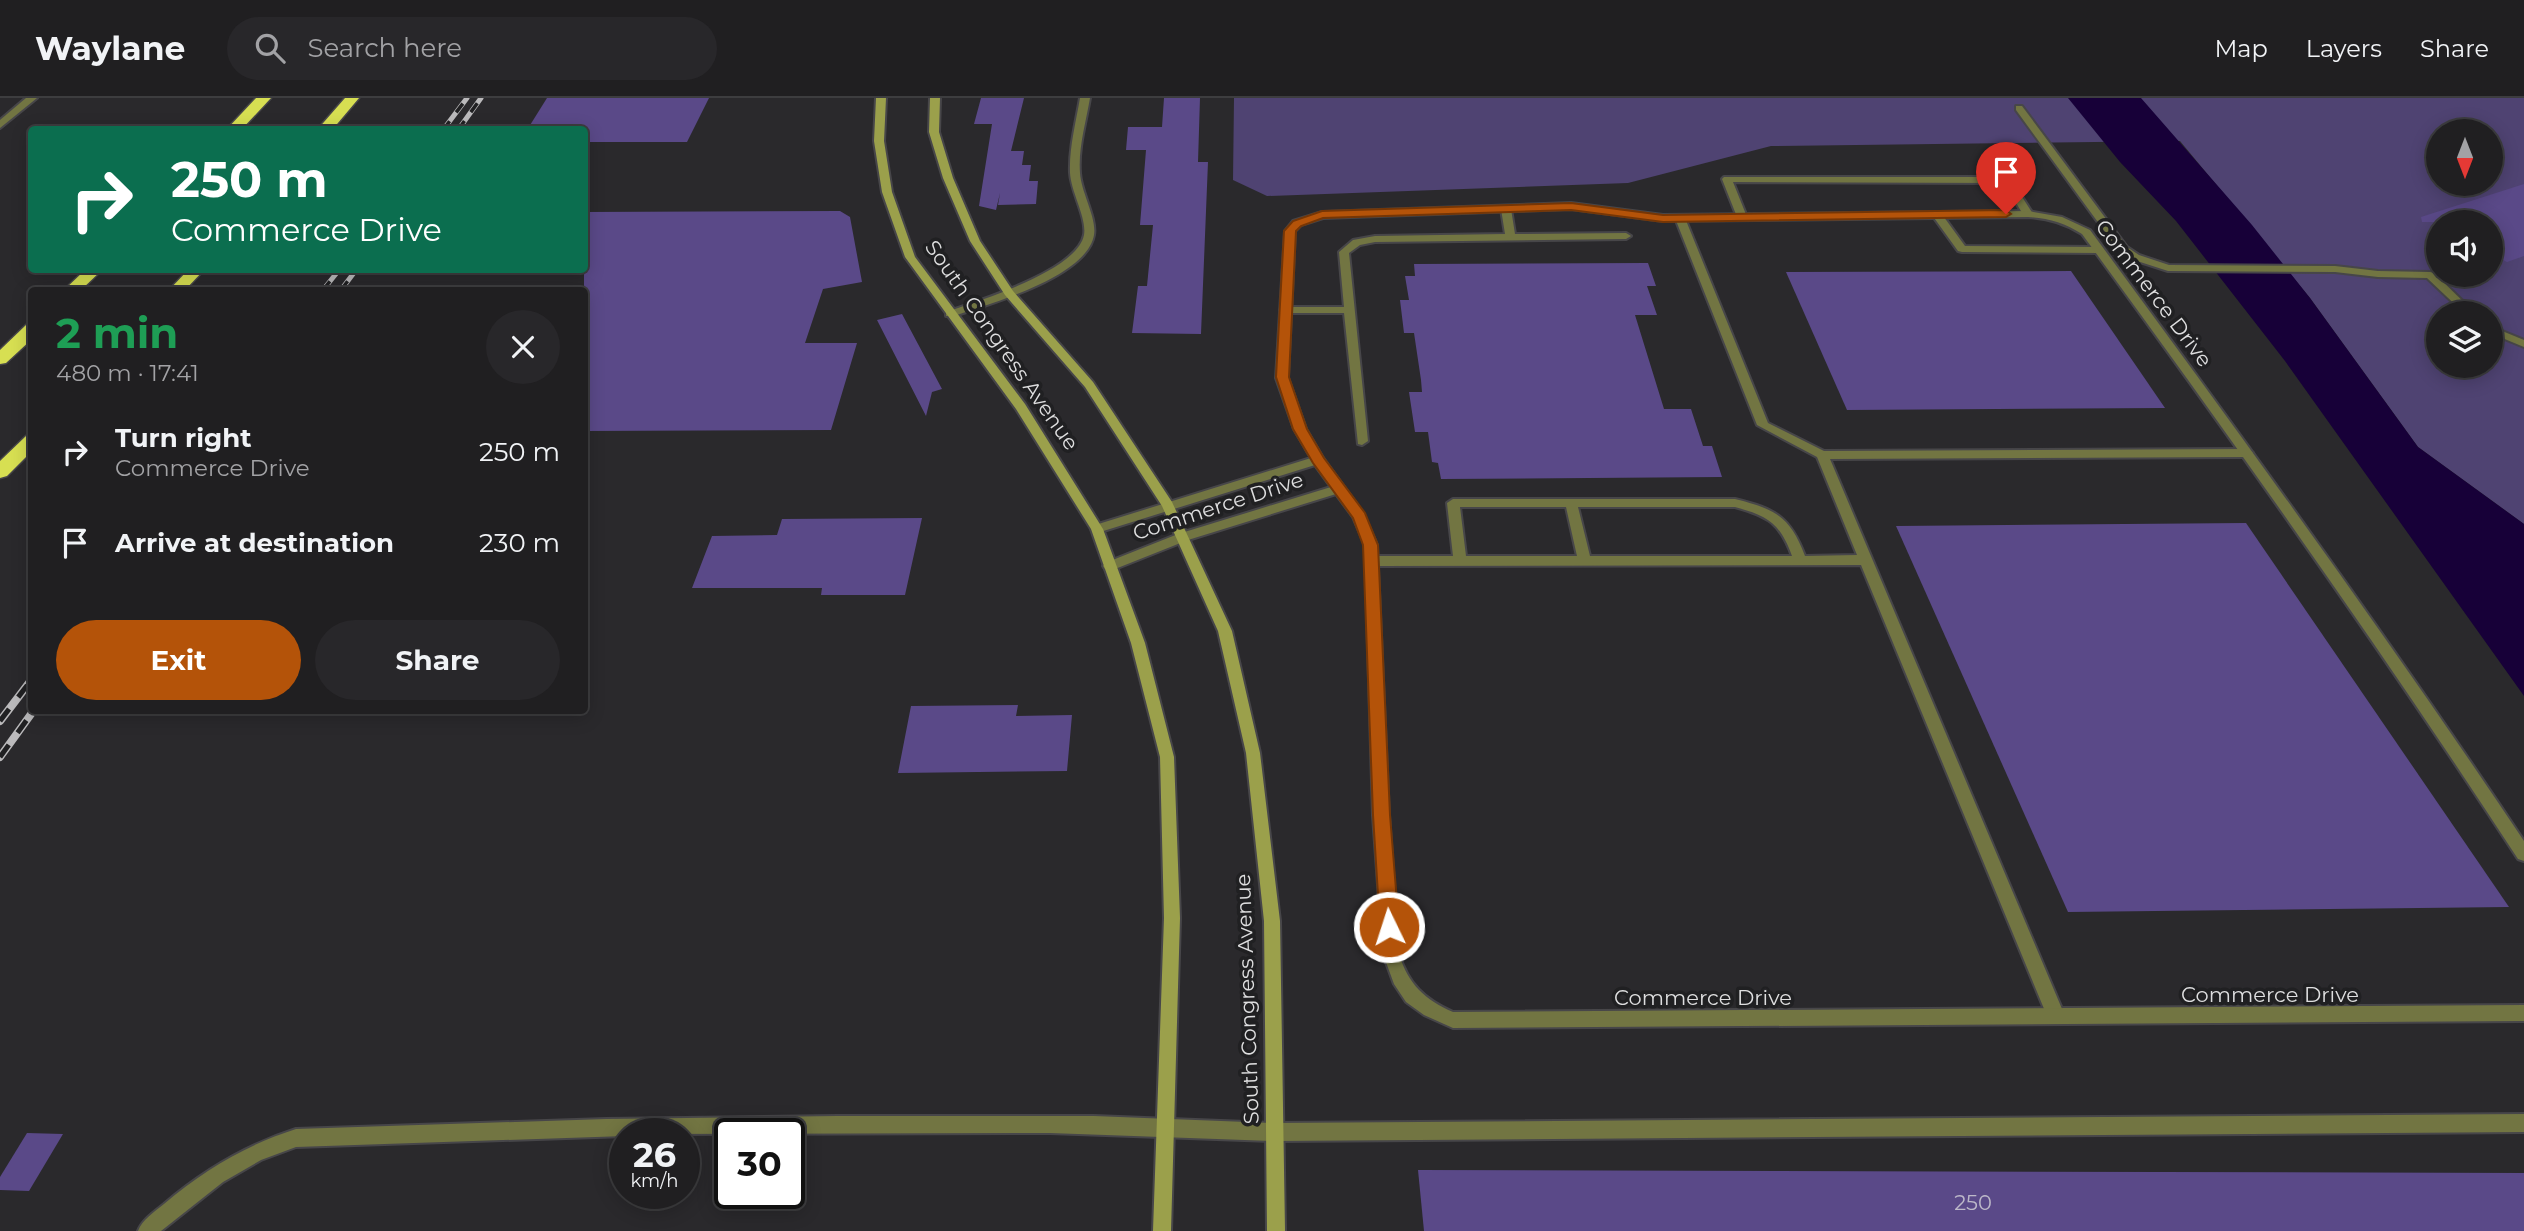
<!DOCTYPE html>
<html lang="en">
<head>
<meta charset="utf-8">
<style>
  :root { --surface:#201f21; --page:#28272a; --text:#f1f3f6; --muted:#a2a2a5; --line:#3d3d3f; --accent:#b45309 }
  body { margin:0; font-family:Montserrat,sans-serif; background:var(--page); color:var(--text); height:100vh; display:flex; flex-direction:column; font-size:26px; white-space:nowrap }
  * { box-sizing:border-box; margin:0 }
  p { font-size:23px; color:var(--muted) }
  .icon { flex:none; width:38px; height:38px; fill:none; stroke:currentColor; stroke-width:2; stroke-linecap:round; stroke-linejoin:round }
  .map { position:relative; flex:1; overflow:hidden }
  .sheet { position:absolute; left:28px; top:189px; width:560px; height:427px; display:flex; flex-direction:column; background:var(--surface); border-radius:7px; box-shadow:0 4px 18px #0003,0 0 0 2px var(--line) }
  .sheet>* { flex:none }
  .banner { position:absolute; left:28px; top:28px; width:560px; height:147px; border-radius:7px; box-shadow:0 4px 18px #0003,0 0 0 2px var(--line); background:#0b6e4f; color:#fff; overflow:hidden }
  .needle { width:46px; rotate:180deg }
  .fabs { position:absolute; left:2426px; top:21px; display:grid; gap:14px }
  .fabs a { display:grid; place-items:center; width:77px; height:77px; border-radius:50%; background:var(--surface); box-shadow:0 4px 18px #0003,0 0 0 2px var(--line); font-size:35px }
  .speed { position:absolute; left:609px; top:1020px; display:flex; gap:14px; font-size:35px; font-weight:700; text-align:center }
  .speed>* { display:grid; place-content:center; width:91px; height:91px; border-radius:50%; background:var(--surface); box-shadow:0 4px 18px #0003,0 0 0 2px var(--line); line-height:1 }
  .speed small { font-size:18px; font-weight:400 }
  .speed .limit { border:4px solid #111; border-radius:10px; background:#fff; color:#111 }
  .pin { position:absolute; display:grid; place-items:center; width:60px; height:60px; color:#fff; margin:-72px -30px; border-radius:50% 50% 50% 0; rotate:-45deg; box-shadow:0 0 7px #0007 }
  .pin .icon { rotate:45deg }
  .me { position:absolute; width:77px; margin:-38px; rotate:356deg; stroke-linejoin:round; filter:drop-shadow(0 0 5px #0008) }
  .turn { display:flex; align-items:center; gap:24px; height:147px; padding:0 28px; font-size:32px }
  .turn .icon { width:91px; height:91px; stroke-width:2.5 }
  .turn b { display:block; font-size:49px; line-height:60px }
  .round { display:grid; place-items:center; flex:none; width:74px; height:74px; border-radius:37px; background:var(--page) }
  .head { display:flex; align-items:center; justify-content:space-between; height:119px; padding:0 28px }
  h1 { font-size:42px; font-weight:700; line-height:52px; color:#1e9e55 }
  .action { display:flex; gap:14px; margin-top:auto; padding:14px 28px }
  .action a { flex:1; height:80px; border-radius:42px; background:var(--accent); color:#fff; font-size:28px; font-weight:700; line-height:80px; text-align:center }
  .action a+a { background:var(--page); color:var(--text) }
  ul { padding:0; list-style:none }
  li { display:flex; align-items:center; gap:21px; height:91px; padding:0 28px }
  li div { flex:1 }
  li b { display:block; font-size:26px }
  li em { font-style:normal }
  header { display:flex; align-items:center; gap:42px; box-sizing:border-box; height:98px; padding:0 35px; background:var(--surface); border-bottom:2px solid var(--line) }
  header strong { font-size:33px }
  nav { display:flex; gap:38px; margin-inline-start:auto; font-size:24px }
  .search { width:490px; height:63px; background:var(--page); display:flex; align-items:center; gap:18px; box-sizing:border-box; padding:0 24px; border-radius:38px; color:var(--muted); font-size:26px }
  .map>svg:first-child { display:block }
  .green { fill:#4f4372; fill-rule:evenodd }
  .water { fill:#170038 }
  .building { fill:#5a4988 }
  .lines { fill:none; stroke-linecap:round; stroke-linejoin:round }
  .service-casing { stroke:#474649; stroke-width:4 }
  .minor-casing { stroke:#474649; stroke-width:4 }
  .secondary-casing { stroke:#474649; stroke-width:4 }
  .motorway-casing { stroke:#474649; stroke-width:3 }
  .service { fill:#727542; fill-rule:evenodd }
  .minor { fill:#727542; fill-rule:evenodd }
  .secondary { fill:#9ba04b; fill-rule:evenodd }
  .motorway { fill:#d7df52; fill-rule:evenodd }
  .rail-far1-casing { stroke:#bbbabc; stroke-width:5 }
  .rail-casing { stroke:#bbbabc; stroke-width:8 }
  .rail-far1 { stroke:#202022; stroke-width:3.5; stroke-dasharray:11; stroke-linecap:butt }
  .rail { stroke:#202022; stroke-width:5; stroke-dasharray:15; stroke-linecap:butt }
  .route { fill:#b45309; stroke:#753606; stroke-width:2 }
  .labels { text-anchor:middle; dominant-baseline:central; stroke-width:7; stroke-linejoin:round; paint-order:stroke }
  .street-label { font-size:21px; fill:#dededf; stroke:#202022 }
  .near-number-label { font-size:21px; fill:#bdb9c9 }
</style>
</head>
<body>
<header>
<strong>Waylane</strong>
<div class="search"><svg class="icon" aria-label="search" viewBox="0 0 24 24"><circle cx="10" cy="10" r="6"/><path d="M15 15l6 6"/></svg>Search here</div>
<nav><a>Map</a><a>Layers</a><a>Share</a></nav>
</header>
<div class="map">
<svg width="2524" height="1133" viewBox="0 0 2524 1133">
  <rect width="100%" height="100%" fill="#2a292c"/>
  <path class="green" d="M1234 0H2524V426L2418 349 2310 200 2180 43 1771 48 1628 85 1267 98 1233 82ZM2438 33H2490V86H2438ZM2438 124H2490V177H2438ZM2438 215H2490V268H2438Z"/>
  <polygon class="water" points="2068,0 2141,0 2252,127 2310,200 2418,349 2524,426 2524,598 2285,263 2176,123 2120,64"/>
  <g class="building">
    <polygon points="547,0 709,0 687,44 584,44 584,32 527,32"/>
    <polygon points="981,0 1024,0 1011,53 1024,53 1022,67 1031,67 1029,83 1038,83 1036,106 998,107 1000,95 996,112 979,108 992,26 974,26"/>
    <polygon points="1164,0 1200,0 1198,64 1208,64 1201,236 1132,235 1138,188 1147,188 1153,127 1140,127 1146,52 1126,52 1128,29 1162,29"/>
    <polygon points="2524,86 2524,158 2507,164 2490,155 2490,124 2422,124 2421,119"/>
    <polygon points="840,113 850,119 862,184 823,191 805,245 857,245 831,332 584,333 584,114"/>
    <polygon points="1648,165 1656,188 1647,188 1657,217 1635,217 1664,311 1691,311 1703,348 1712,348 1722,379 1441,381 1438,365 1432,364 1428,334 1415,334 1409,294 1422,294 1421,282 1414,235 1404,235 1400,202 1409,202 1405,178 1415,178 1414,166"/>
    <polygon points="2071,173 2165,310 1847,312 1786,174"/>
    <polygon points="902,216 942,291 932,294 926,318 877,222"/>
    <polygon points="922,420 905,497 821,497 822,490 692,490 712,438 777,437 782,421"/>
    <polygon points="2246,425 2509,809 2068,814 1896,428"/>
    <polygon points="1018,607 1016,618 1072,617 1067,673 898,675 911,608"/>
    <polygon points="27,1035 63,1036 29,1093 0,1092 0,1079"/>
    <polygon points="1418,1072 2524,1075 2524,1133 1424,1133"/>
  </g>
  <g class="lines">
    <g class="service-casing">
      <g id="service">
        <polygon points="2016,8 2022,8 2127,149 2139,157 2169,167 2335,168 2378,173 2430,174 2434,175 2475,215 2464,215 2427,180 2378,179 2335,174 2168,173 2131,161 2119,153 2016,12"/>
        <polygon points="1724,79 2007,79 2010,80 2033,116 2024,118 2004,85 1733,84 1747,119 1742,122 1737,119 1722,81"/>
        <polygon points="1506,108 1511,111 1515,136 1626,135 1631,138 1626,141 1375,144 1360,147 1349,155 1368,343 1362,347 1358,346 1344,215 1285,215 1280,212 1285,209 1344,209 1339,154 1353,142 1375,138 1505,136 1501,111"/>
        <polygon points="1937,114 1941,115 1965,148 2099,149 2104,152 2099,155 1962,154 1958,153 1932,117"/>
        <path d="M1680 117 1685 120 1768 325 1824 353 2247 351 2253 355 2247 359 1830 361 2065 918 2062 924 2056 926 2050 924 2047 918 1861 467 1372 468 1365 463 1372 458H1453L1447 405 1453 401H1735C1775 411 1790 418 1805 458L1857 457 1817 359 1757 327 1675 120ZM1460 409H1566L1577 458H1466ZM1578 409H1735C1768 418 1780 425 1792 458H1590Z"/>
        <polygon points="2490,228 2524,242 2524,249 2490,235"/>
        <polygon points="2524,1016 2524,1034 1274,1043 1268,1040 1265,1034 1268,1028 1274,1025"/>
      </g>
    </g>
    <g class="minor-casing">
      <g id="minor">
        <polygon points="26,0 37,0 0,30 0,22"/>
        <path d="M1080 0H1090C1086 24 1078 50 1080 75 1081 94 1097 120 1094 137 1087 179 989 206 954 218H946V214C978 203 1077 173 1084 137 1087 120 1071 94 1070 75 1069 50 1076 24 1080 0Z"/>
        <path d="M1571 105 1663 117 2028 113 2062 119 2090 132C2238 333 2385 535 2524 743V763L2518 761C2379 548 2232 341 2082 136 2065 125 2048 120 2028 119L1663 123 1571 111 1323 120 1301 127 1295 133 1288 280 1306 331 1323 360 1363 415 1377 447 1389 717 1399 856C1408 886 1425 902 1453 914L2524 907V923L1453 930 1424 917 1406 904 1394 886 1383 856 1373 717 1365 447 1353 419 1336 396 1188 442 1115 471H1105L1103 468 1105 465 1178 436 1331 389 1315 367 1097 435 1091 431 1092 428 1311 360 1294 331 1276 280 1285 133 1293 123 1322 114Z"/>
        <path d="M837 1018H1094L1274 1025 1280 1028 1283 1034 1280 1040 1274 1043 1050 1035 625 1036V1038L296 1049 261 1062 223 1084 161 1133H138C142 1122 154 1114 164 1106 204 1072 246 1047 296 1031L606 1021Z"/>
      </g>
    </g>
    <g class="secondary-casing">
      <g id="secondary">
        <polygon points="876,0 886,0 884,43 892,94 915,159 1025,306 1103,431 1145,545 1174,659 1180,820 1171,1133 1153,1133 1164,820 1160,659 1131,545 1091,431 1016,311 905,159 882,94 874,43"/>
        <polygon points="930,0 940,0 939,34 953,80 980,143 1013,193 1093,284 1172,404 1232,533 1260,655 1280,823 1285,1133 1267,1133 1264,823 1246,655 1218,533 1162,408 1085,289 1005,197 970,143 943,80 929,34"/>
      </g>
    </g>
    <g class="motorway-casing">
      <g id="motorway">
        <polygon points="256,0 271,0 241,32 226,32"/>
        <polygon points="345,0 359,0 332,32 317,32"/>
        <polygon points="85,172 102,172 81,192 64,192"/>
        <polygon points="188,172 204,172 185,192 169,192"/>
        <polygon points="32,226 32,241 6,265 0,266 0,252 26,227"/>
        <polygon points="32,336 32,353 7,378 0,380 0,363 26,338"/>
      </g>
    </g>
    <use href="#service" class="service"/>
    <use href="#minor" class="minor"/>
    <use href="#secondary" class="secondary"/>
    <use href="#motorway" class="motorway"/>
    <g class="rail-far1-casing">
      <g id="rail-far1">
        <polyline points="443,32 467,0"/>
        <polyline points="458,32 481,0"/>
        <polyline points="323,192 339,172"/>
        <polyline points="341,192 356,172"/>
      </g>
    </g>
    <g class="rail-casing">
      <g id="rail">
        <polyline points="0,623 32,581"/>
        <polyline points="0,659 34,612"/>
      </g>
    </g>
    <use href="#rail-far1" class="rail-far1"/>
    <use href="#rail" class="rail"/>
  </g>
  <polygon class="route" points="1571,105 1663,117 2006,112 2011,116 2006,119 1663,124 1571,112 1323,120 1301,128 1296,133 1289,279 1307,331 1324,360 1365,415 1378,447 1390,717 1399,829 1396,834 1389,837 1383,834 1380,829 1373,717 1363,447 1353,420 1313,365 1293,331 1276,279 1284,133 1293,123 1322,113"/>
  <g class="labels">
    <g class="street-label">
      <text transform="translate(2154 195) rotate(53)">Commerce Drive</text>
      <text transform="translate(1002 247) rotate(55)">South Congress Avenue</text>
      <text transform="translate(1218 408) rotate(-18)">Commerce Drive</text>
      <text x="2270" y="896">Commerce Drive</text>
      <text x="1703" y="899">Commerce Drive</text>
      <text transform="translate(1247 901) rotate(-92)">South Congress Avenue</text>
    </g>
    <g class="near-number-label">
      <text x="1973" y="1104">250</text>
    </g>
  </g>
</svg>
<div class="fabs">
<a><svg class="needle" viewBox="-14 -14 28 28"><path d="M0-13l5 13h-10z" fill="#e53935"/><path d="M0 13l5-13h-10z" fill="#a2a2a5"/></svg></a>
<a><svg class="icon" aria-label="sound" viewBox="0 0 24 24"><path d="M4 9h4l5-4v14l-5-4H4zM17 9q2 3 0 6"/></svg></a>
<a><svg class="icon" aria-label="layers" viewBox="0 0 24 24"><path d="M12 4l9 5-9 5-9-5zM3 14l9 5 9-5"/></svg></a>
</div>
<div class="speed"><div>26<small>km/h</small></div><div class="limit">30</div></div>
<div class="pin" style="left:2006px;top:116px;background:#d93025"><svg class="icon" aria-label="arrive" viewBox="0 0 24 24"><path d="M6 21V4h12l-3 4 3 4H6"/></svg></div>
<svg class="me" style="left:1389px;top:829px" viewBox="-20 -20 40 40"><circle r="17" fill="#b45309" stroke="#fff" stroke-width="3"/><path d="M0-11L8 9 0 5-8 9z" fill="#fff"/></svg>
<div class="banner">
<div class="turn"><svg class="icon" aria-label="right" viewBox="0 0 24 24"><path d="M7 20v-9h11M14 6l5 5-5 5"/></svg><div><b>250 m</b>Commerce Drive</div></div>
</div>
<section class="sheet">
<div class="head"><div><h1>2 min</h1><p>480 m · 17:41</p></div><a class="round"><svg class="icon" aria-label="close" viewBox="0 0 24 24"><path d="M6 6l12 12M18 6L6 18"/></svg></a></div>
<ul>
<li><svg class="icon" aria-label="right" viewBox="0 0 24 24"><path d="M7 20v-9h11M14 6l5 5-5 5"/></svg><div><b>Turn right</b><p>Commerce Drive</p></div><em>250 m</em></li>
<li><svg class="icon" aria-label="arrive" viewBox="0 0 24 24"><path d="M6 21V4h12l-3 4 3 4H6"/></svg><div><b>Arrive at destination</b></div><em>230 m</em></li>
</ul>
<div class="action"><a>Exit</a><a>Share</a></div>
</section>
</div>
</body>
</html>
